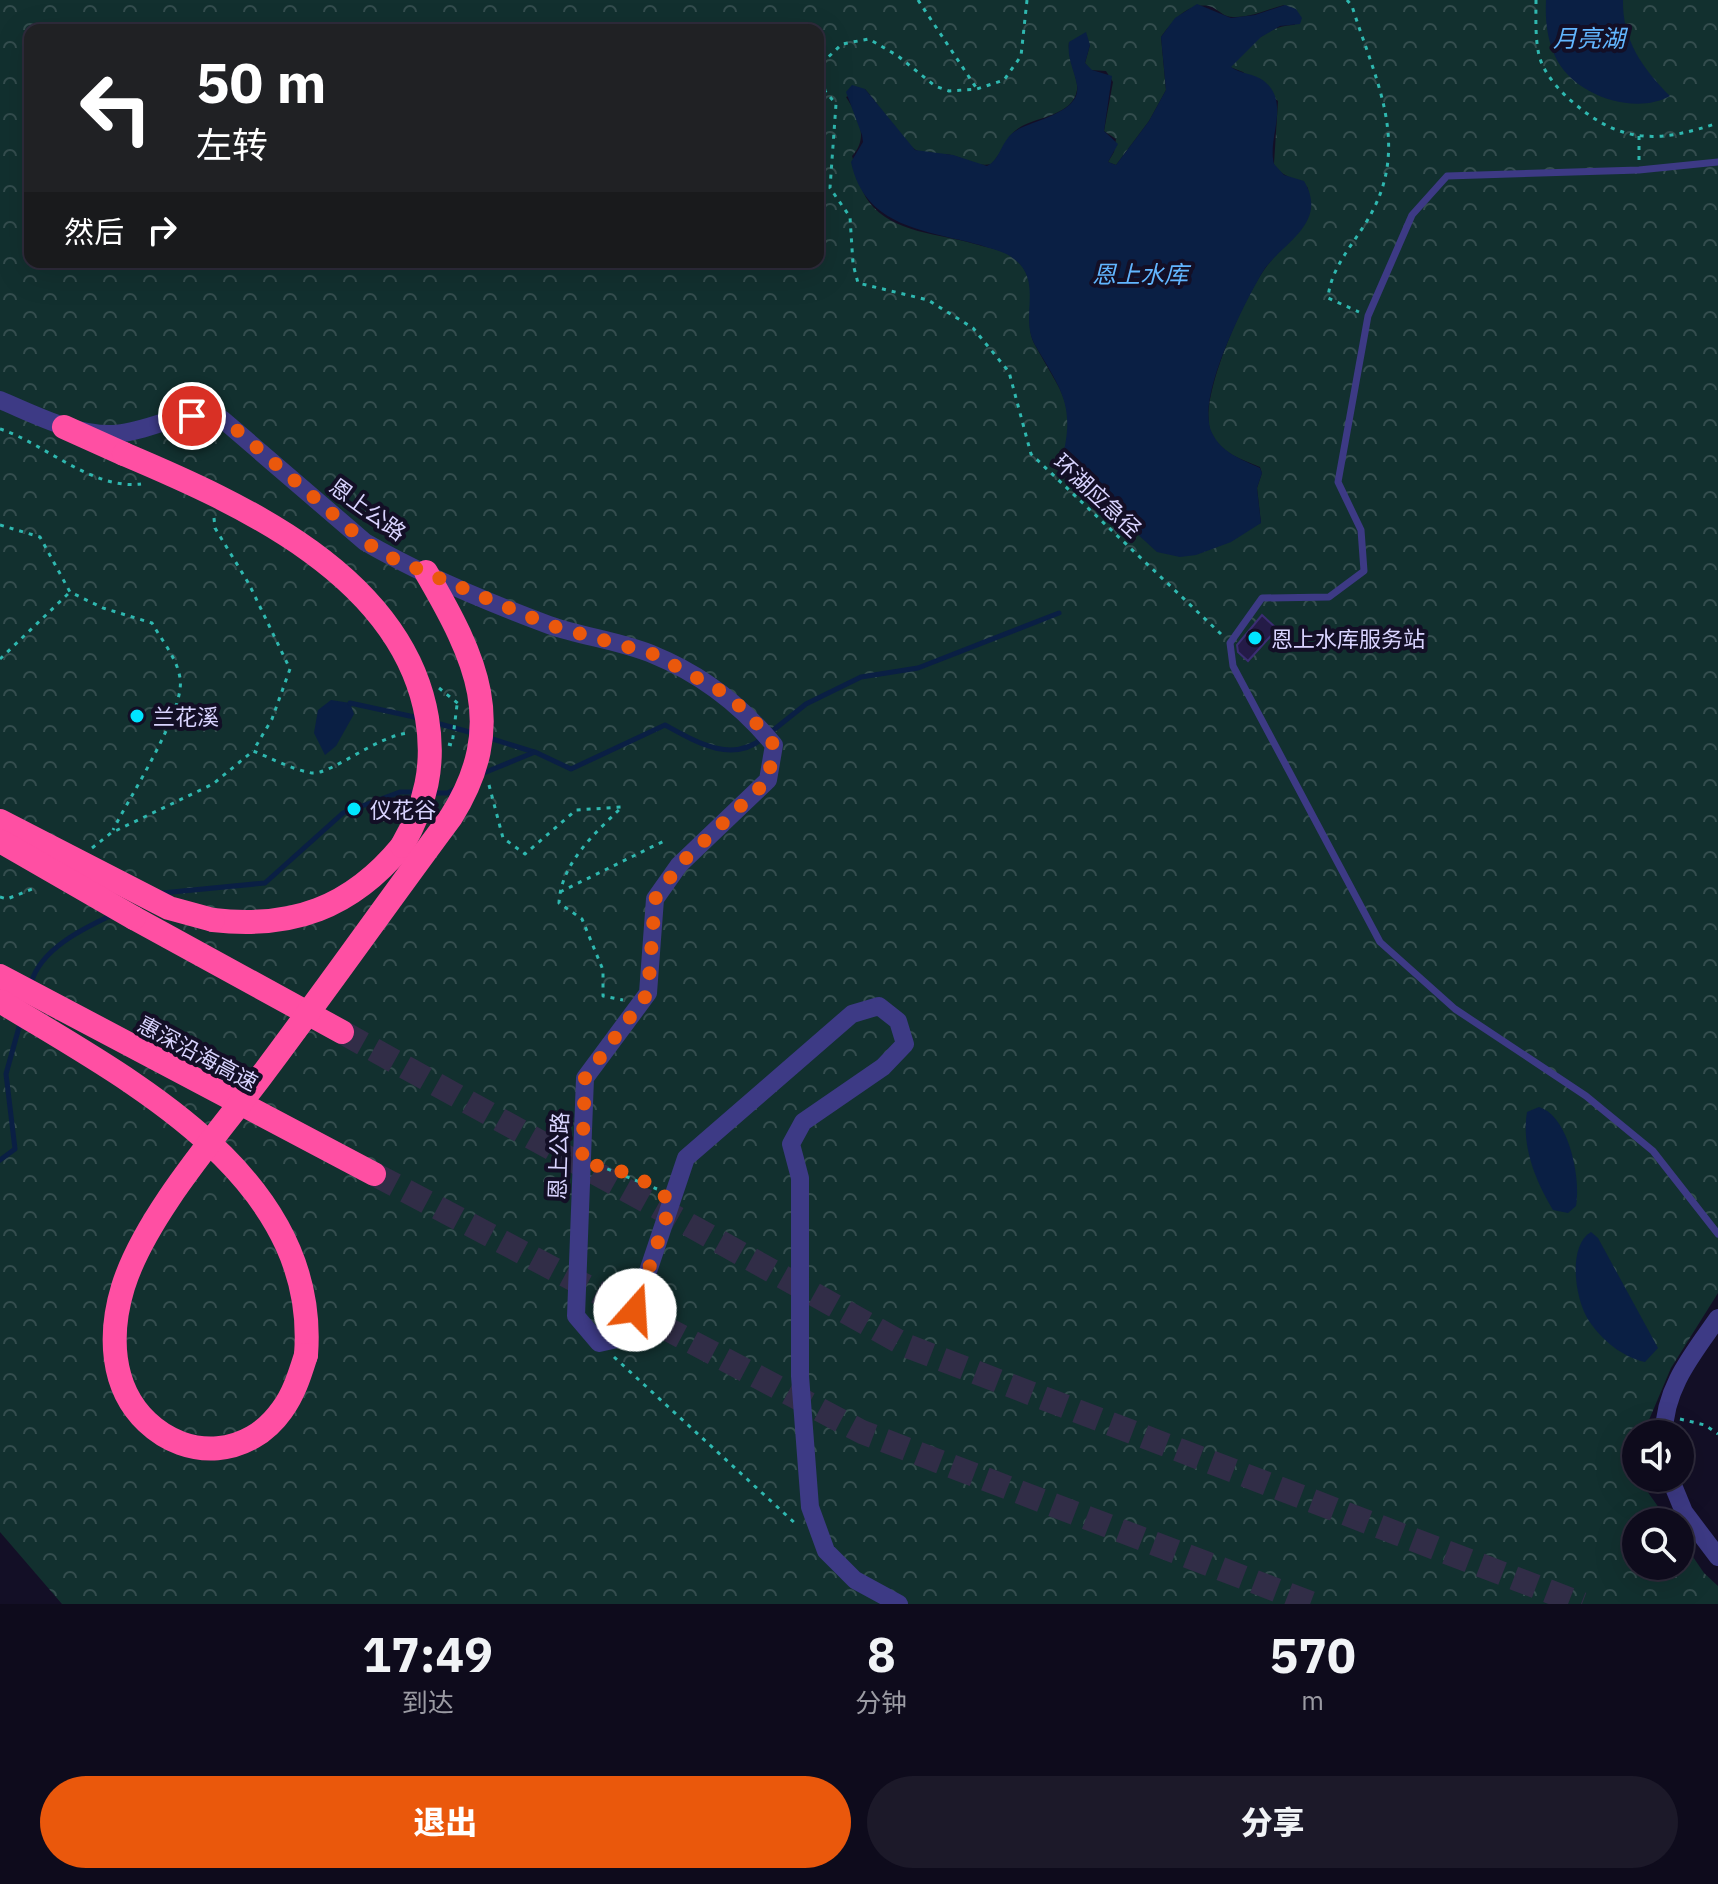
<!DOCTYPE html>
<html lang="zh">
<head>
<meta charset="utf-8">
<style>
  :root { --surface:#0e0b1c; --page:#1c1929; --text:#f1f3f6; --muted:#9b9ba3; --line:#2e2b3b; --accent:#ea580c }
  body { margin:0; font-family:"IBM Plex Sans","Noto Sans SC",sans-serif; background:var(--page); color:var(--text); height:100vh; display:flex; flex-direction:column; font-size:30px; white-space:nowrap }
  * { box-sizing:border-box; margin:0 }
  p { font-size:26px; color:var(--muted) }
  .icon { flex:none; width:44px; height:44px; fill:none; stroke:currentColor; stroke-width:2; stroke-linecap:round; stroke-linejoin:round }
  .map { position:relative; height:1604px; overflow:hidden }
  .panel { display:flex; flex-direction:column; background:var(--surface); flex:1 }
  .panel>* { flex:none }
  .guide { position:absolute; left:24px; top:24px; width:800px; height:244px; border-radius:16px; box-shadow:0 8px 32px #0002,0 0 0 2px var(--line); background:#202124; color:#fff; overflow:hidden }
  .controls { position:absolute; left:1622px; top:1420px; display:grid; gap:16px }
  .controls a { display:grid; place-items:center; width:72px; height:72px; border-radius:50%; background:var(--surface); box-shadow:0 8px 32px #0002,0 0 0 2px var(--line); font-size:40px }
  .pin { position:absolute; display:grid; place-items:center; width:68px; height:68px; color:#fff; margin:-34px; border:4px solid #fff; border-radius:50%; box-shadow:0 2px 8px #0007 }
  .me { position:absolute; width:88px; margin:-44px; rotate:19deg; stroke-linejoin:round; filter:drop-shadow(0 0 6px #0008) }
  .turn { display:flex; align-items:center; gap:28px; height:168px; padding:0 40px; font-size:36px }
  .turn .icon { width:104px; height:104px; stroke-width:2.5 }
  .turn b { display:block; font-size:56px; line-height:68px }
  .then { display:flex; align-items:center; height:76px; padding:0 40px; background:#0003; gap:16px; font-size:30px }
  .eta { display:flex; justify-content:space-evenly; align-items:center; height:136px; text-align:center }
  .eta b { font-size:48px; font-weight:800; line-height:56px }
  .button { display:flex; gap:16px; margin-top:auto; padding:16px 40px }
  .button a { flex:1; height:92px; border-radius:48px; background:var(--accent); color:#fff; font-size:32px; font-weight:800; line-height:92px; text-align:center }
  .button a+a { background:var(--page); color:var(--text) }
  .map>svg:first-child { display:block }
  .forest { fill:url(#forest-crowns); fill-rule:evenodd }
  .water { fill:#0a1f44 }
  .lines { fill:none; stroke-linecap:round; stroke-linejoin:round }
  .stream { stroke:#0a1f44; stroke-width:5 }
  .building { fill:#241b47; stroke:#3b2d73; stroke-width:2 }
  .motorway-tunnel { stroke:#312d47; stroke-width:24; stroke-dasharray:24 12; stroke-linecap:butt }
  .path { stroke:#2fb8b0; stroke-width:3; stroke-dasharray:4 6; stroke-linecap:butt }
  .service { stroke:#3d3a85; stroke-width:7 }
  .tertiary { stroke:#3d3a85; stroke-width:18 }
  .motorway { stroke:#ff4fa3; stroke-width:24 }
  .motorway-bridge { stroke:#ff4fa3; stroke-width:24 }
  .route { stroke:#ea580c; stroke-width:14; stroke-dasharray:0 25.2 }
  .poi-dot { fill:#00e5ff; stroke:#130f26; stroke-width:3 }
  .labels { text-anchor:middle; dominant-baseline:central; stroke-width:8; stroke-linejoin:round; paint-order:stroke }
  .street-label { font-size:22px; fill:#d9d4ff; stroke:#130f26 }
  .poi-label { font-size:22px; fill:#d9d4ff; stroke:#130f26; text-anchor:start }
  .water-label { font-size:24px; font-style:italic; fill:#62b6ff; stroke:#130f26 }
</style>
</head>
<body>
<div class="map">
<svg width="1718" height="1604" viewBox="0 0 1718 1604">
  <defs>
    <pattern id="forest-crowns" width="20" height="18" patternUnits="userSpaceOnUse" patternTransform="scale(2)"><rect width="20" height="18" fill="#12302f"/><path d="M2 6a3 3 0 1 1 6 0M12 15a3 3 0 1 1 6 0" fill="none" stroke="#344d4e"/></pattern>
  </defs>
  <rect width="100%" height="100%" fill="#130f26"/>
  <path class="forest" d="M0 0H1718V1293L1671 1368 1643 1434H1636V1478H1645L1647 1491 1669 1522H1636V1566H1680V1538L1704 1573 1718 1586V1604H62L0 1532ZM1284 5 1295 25C1269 24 1245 48 1230 67L1243 72 1278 101 1274 164C1281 178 1297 177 1308 188 1312 237 1287 237 1264 270 1244 298 1197 401 1211 432 1220 453 1241 459 1260 467L1262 473 1257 488 1261 523 1158 552 1062 465C1077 402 1063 397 1035 345 1020 318 1044 283 1015 259 1005 250 988 248 975 244 941 234 892 233 869 202 860 191 857 170 852 156 869 138 859 117 846 97L865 89C878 103 904 145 918 151 930 156 943 152 955 156 968 160 978 167 991 164 1003 153 1005 135 1022 126 1038 117 1073 115 1077 90 1079 79 1067 60 1069 42L1090 45 1085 63 1091 70 1106 71 1113 82 1104 131 1116 139 1114 152 1108 162 1116 165 1149 121 1166 90 1161 37C1173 21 1189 0 1212 7 1220 11 1225 18 1235 17 1253 17 1268 9 1284 5ZM30 30H818V262H30Z"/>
  <g class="water">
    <path d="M1546 0H1623C1622 40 1643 69 1670 96 1634 116 1572 95 1555 56 1547 39 1545 19 1546 0Z"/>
    <path d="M1197 4 1231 18 1255 15 1285 5 1296 9 1302 18 1300 24 1280 26 1261 37 1231 67C1240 74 1254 73 1264 81 1291 103 1267 137 1274 164L1284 175 1304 181C1330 225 1279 244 1262 273 1244 304 1195 399 1212 433 1222 453 1241 459 1260 468L1262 473 1257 488 1261 523 1231 542 1196 555 1180 557 1157 552 1061 464C1076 406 1063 393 1035 345 1019 317 1044 282 1014 259 1005 251 991 249 980 245 926 230 865 228 851 162L863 142 862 135 846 92 852 85 865 89 915 150 953 155 987 166C1001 159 1001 141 1014 132 1030 120 1082 114 1077 85 1074 69 1067 59 1069 42L1086 32 1090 45 1085 63 1092 70 1112 76 1104 131 1118 144 1108 162 1116 165 1149 121 1166 90 1161 37 1175 18Z"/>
    <polygon points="331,700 350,703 354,714 336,746 325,755 314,733 318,710"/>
    <path d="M1539 1107C1569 1116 1581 1179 1576 1206L1568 1213 1553 1210C1536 1182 1521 1146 1527 1112Z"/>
    <path d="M1591 1232 1598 1238 1658 1348 1645 1362C1622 1357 1602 1340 1589 1321 1575 1300 1567 1246 1591 1232Z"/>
  </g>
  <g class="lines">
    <g class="stream">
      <polyline points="350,703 419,718"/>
      <polyline points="436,723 473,733"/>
      <polyline points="771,732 806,704 861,677 918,668 1059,613"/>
      <polyline points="486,737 534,752"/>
      <path d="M481 774 535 752 571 769 665 725C696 742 732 764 763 738"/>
      <polyline points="430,793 448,793 455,789"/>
      <polyline points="162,893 265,883 343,813 400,792 416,792"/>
      <path d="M31 983C41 949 82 929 112 915"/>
      <polyline points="0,1160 15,1149 6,1074 21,1020"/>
    </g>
  </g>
  <polygon class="building" points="1262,615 1277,629 1248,661 1238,652 1237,645"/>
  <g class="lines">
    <g class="motorway-tunnel">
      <polyline points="342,1032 907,1346 1582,1604"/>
      <polyline points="374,1174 862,1432 1313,1604"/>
    </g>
    <g class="path">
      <polyline points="918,0 977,89"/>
      <polyline points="1027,0 1021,56 1004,80 977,89 949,91 935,86 898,56 869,39 842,44 821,64 825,91 836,104 830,188 850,217 853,264 858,283 928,300 973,328 1009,372 1031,454 1221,634"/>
      <path d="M1347 0 1352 6C1374 77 1410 141 1372 212 1357 241 1331 265 1328 298L1359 312"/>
      <path d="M1536 0C1536 18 1535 38 1539 55 1543 73 1561 93 1575 104 1623 145 1661 142 1718 123"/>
      <polyline points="1639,160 1639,136"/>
      <path d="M0 429C44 443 92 490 141 484"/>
      <polyline points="214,518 215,528 249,584 290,669 272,719 253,751"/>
      <path d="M0 525 40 537 70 592 103 608 152 623C162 641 177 658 180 678 186 710 129 798 113 830"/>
      <polyline points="0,659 70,592"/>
      <polyline points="439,688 460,705"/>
      <polyline points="448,744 452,745 457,705"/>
      <path d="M489 785 503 838 525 854 576 810 622 807C595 833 561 863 559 903L582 919 603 970V996L623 1000"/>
      <path d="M92 848 111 833 213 784 253 751C271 758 293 770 312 773 331 775 379 734 410 733"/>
      <polyline points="560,892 664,841"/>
      <polyline points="0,897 7,899 37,887"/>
      <polyline points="598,1165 657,1189"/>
      <polyline points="614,1357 797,1525"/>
      <polyline points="1680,1419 1705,1425 1718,1434"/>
    </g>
    <polyline class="service" points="1718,162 1639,170 1447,176 1412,215 1368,316 1338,482 1361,530 1364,571 1329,597 1262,598 1230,643 1233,666 1380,942 1455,1009 1586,1096 1653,1151 1718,1234"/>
    <g class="tertiary">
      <path d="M0 400C36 415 73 435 113 434 149 433 187 405 222 419L365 542C422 575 487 602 549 625 583 637 621 641 654 655 703 675 741 705 774 745L768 780 679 865 655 899 648 993 585 1078 576 1316 599 1343 626 1337 686 1158 852 1014 879 1006 898 1021 905 1044 883 1067 803 1122 791 1144 800 1178V1376L810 1507 826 1551 855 1580 899 1604"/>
      <path d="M1664 1434C1664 1388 1693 1354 1718 1318"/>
      <polyline points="1670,1478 1684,1512 1718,1557"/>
    </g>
    <g class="motorway">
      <polyline points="64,427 124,454"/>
      <polyline points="134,918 342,1032"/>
      <path d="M213 920C292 929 351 908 402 846"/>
      <polyline points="0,976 374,1174"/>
      <path d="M0 1001C129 1080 320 1176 306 1355"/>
    </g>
    <g class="motorway-bridge">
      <path d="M124 454C242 504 403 576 427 718 435 765 426 804 402 846"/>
      <polyline points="0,821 169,908 213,920"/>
      <polyline points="0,841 134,918"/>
      <path d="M306 1355C300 1374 294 1394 282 1410 249 1457 188 1461 147 1422 110 1387 109 1333 123 1287 145 1216 217 1135 262 1075 326 990 387 903 451 817 509 725 476 658 426 572"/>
    </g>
  </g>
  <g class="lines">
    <path class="route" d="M192 416 213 415 231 425 365 542 392 558 549 625 653 654 721 691 748 713 774 745 768 780 679 865 655 899 648 993 585 1078 582 1164C616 1167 648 1177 671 1203L635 1310"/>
  </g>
  <g class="poi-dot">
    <circle cx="1255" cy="638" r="8"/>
    <circle cx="137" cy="716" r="8"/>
    <circle cx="354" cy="809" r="8"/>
  </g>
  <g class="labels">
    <g class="street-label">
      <text transform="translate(1098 495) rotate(43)">环湖应急径</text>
      <text transform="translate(368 509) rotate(36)">恩上公路</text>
      <text transform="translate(198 1053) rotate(28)">惠深沿海高速</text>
      <text transform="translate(558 1156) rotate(-88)">恩上公路</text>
    </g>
    <g class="poi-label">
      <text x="1271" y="638">恩上水库服务站</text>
      <text x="153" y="716">兰花溪</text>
      <text x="370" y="809">仪花谷</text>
    </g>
    <g class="water-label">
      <text x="1589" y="38">月亮湖</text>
      <text x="1140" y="274">恩上水库</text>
    </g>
  </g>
</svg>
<div class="controls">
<a><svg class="icon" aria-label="sound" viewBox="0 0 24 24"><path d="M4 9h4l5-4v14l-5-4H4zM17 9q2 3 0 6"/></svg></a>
<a><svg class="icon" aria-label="search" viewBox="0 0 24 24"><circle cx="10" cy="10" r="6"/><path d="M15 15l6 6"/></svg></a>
</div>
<div class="pin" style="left:192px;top:416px;background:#d93025"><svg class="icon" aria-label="arrive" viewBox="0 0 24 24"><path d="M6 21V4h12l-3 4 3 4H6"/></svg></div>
<svg class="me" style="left:635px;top:1310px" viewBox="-20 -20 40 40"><circle r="19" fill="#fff"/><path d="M0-13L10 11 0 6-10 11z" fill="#ea580c"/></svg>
<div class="guide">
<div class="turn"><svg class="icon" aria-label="left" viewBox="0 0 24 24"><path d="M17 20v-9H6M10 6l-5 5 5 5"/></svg><div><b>50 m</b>左转</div></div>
<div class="then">然后<svg class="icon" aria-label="right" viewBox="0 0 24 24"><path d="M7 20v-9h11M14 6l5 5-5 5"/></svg></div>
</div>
</div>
<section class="panel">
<div class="eta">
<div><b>17:49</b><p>到达</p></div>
<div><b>8</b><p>分钟</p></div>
<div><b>570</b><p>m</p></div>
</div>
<div class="button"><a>退出</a><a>分享</a></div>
</section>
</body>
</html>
